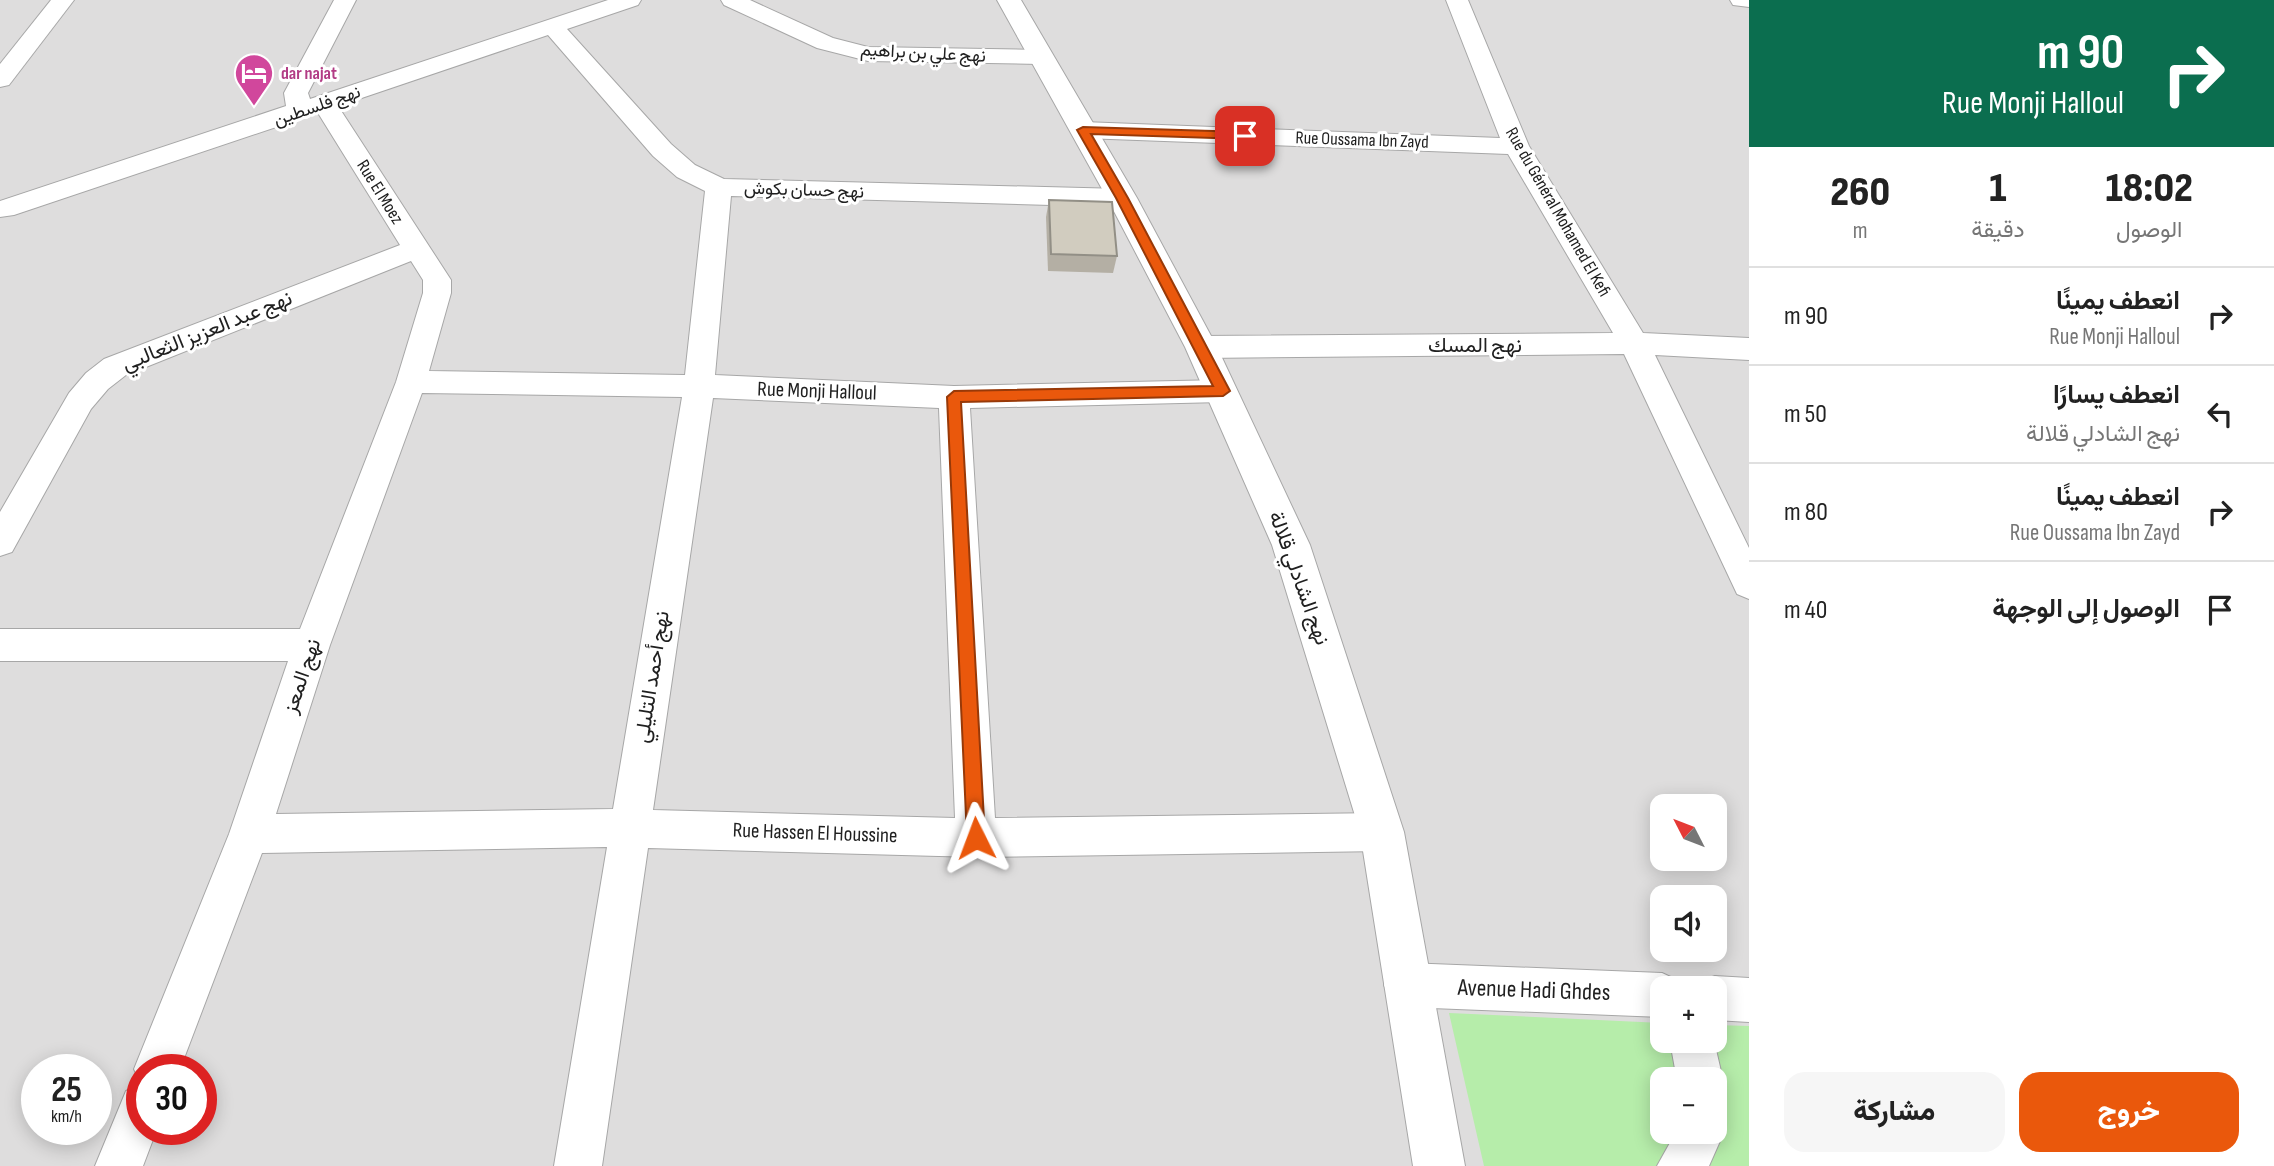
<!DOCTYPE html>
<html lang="ar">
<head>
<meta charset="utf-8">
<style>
  :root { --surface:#fff; --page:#f6f6f6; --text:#222; --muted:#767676; --line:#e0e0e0; --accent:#ea580c }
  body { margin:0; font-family:"Sofia Sans Condensed",Vazirmatn,sans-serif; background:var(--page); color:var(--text); direction:rtl; height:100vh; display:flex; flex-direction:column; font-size:26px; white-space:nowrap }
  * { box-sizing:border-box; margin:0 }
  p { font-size:23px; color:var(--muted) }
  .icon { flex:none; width:38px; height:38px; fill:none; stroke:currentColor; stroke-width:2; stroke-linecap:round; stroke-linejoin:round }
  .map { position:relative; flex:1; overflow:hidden; direction:ltr }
  .drawer { display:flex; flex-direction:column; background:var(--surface); width:525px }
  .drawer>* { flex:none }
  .hud { background:#0b6e4f; color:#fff; overflow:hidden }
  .needle { width:46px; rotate:312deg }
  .buttons { position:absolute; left:1650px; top:794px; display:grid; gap:14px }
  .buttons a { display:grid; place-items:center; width:77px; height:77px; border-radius:14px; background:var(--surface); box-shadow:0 4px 18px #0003; font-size:35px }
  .speed { position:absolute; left:21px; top:1054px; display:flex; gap:14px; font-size:35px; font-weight:700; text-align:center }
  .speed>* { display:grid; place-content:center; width:91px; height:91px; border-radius:50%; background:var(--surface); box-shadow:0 4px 18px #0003; line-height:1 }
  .speed small { font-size:18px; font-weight:400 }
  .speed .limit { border:10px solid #d22; background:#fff; color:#111 }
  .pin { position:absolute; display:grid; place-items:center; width:60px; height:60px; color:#fff; margin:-30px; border-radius:14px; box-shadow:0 4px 10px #0006 }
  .me { position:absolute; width:77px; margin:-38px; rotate:357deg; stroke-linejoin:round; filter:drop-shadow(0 0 5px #0008) }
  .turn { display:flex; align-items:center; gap:24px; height:147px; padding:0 35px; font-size:32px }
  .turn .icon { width:91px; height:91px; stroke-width:2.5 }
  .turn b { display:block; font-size:49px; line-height:60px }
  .eta { display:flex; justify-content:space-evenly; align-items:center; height:119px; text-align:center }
  .eta b { font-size:42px; font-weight:800; line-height:49px }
  .cta { display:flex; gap:14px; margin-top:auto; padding:14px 35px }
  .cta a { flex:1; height:80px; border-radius:21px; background:var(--accent); color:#fff; font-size:28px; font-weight:800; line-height:80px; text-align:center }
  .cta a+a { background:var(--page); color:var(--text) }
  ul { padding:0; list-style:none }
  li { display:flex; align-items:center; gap:21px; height:98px; padding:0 35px; border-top:2px solid var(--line) }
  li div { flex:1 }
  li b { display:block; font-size:26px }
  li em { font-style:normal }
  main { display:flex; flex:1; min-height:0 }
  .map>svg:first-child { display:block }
  .residential { fill:#dedddd; fill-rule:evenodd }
  .grass { fill:#b6edaa; fill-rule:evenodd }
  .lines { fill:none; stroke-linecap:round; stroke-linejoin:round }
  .minor-casing { stroke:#a7a7a7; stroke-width:2 }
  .tertiary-casing { stroke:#a7a7a7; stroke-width:2 }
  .minor { fill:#fff; fill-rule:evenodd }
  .tertiary { fill:#fff; fill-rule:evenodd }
  .wall { fill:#b4afa4 }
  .building { fill:#d1ccbf; stroke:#928f86; stroke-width:2 }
  .route { fill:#ea580c; stroke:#983908; stroke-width:2 }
  .labels { text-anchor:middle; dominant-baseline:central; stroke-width:6; stroke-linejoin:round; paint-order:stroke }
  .far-street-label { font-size:18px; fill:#202020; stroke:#fff }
  .far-hotel-label { font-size:18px; font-weight:bold; fill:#b23c85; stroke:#fff; text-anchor:start }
  .street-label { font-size:21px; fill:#202020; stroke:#fff }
  .near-street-label { font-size:24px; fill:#202020; stroke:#fff }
</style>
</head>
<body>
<main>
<section class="drawer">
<div class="hud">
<div class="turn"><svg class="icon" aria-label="right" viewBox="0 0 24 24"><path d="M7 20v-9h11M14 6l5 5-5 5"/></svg><div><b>90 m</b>Rue Monji Halloul</div></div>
</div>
<div class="eta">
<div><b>18:02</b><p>الوصول</p></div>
<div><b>1</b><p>دقيقة</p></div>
<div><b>260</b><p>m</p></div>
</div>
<ul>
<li><svg class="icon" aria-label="right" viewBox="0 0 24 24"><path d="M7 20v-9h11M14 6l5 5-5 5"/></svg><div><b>انعطف يمينًا</b><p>Rue Monji Halloul</p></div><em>90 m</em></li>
<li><svg class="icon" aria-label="left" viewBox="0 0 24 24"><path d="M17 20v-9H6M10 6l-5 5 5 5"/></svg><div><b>انعطف يسارًا</b><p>نهج الشادلي قلالة</p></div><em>50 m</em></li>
<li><svg class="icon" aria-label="right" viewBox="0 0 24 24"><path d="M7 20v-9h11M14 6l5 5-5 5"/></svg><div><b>انعطف يمينًا</b><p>Rue Oussama Ibn Zayd</p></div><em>80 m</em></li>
<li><svg class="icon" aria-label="arrive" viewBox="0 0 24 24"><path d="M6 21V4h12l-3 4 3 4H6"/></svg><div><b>الوصول إلى الوجهة</b></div><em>40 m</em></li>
</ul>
<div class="cta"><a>خروج</a><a>مشاركة</a></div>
</section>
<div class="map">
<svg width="1749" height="1166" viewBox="0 0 1749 1166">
  <rect width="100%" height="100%" fill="#f1f0e6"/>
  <path class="residential" d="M0 0H1749V1166H0ZM1662 807H1715V859H1662ZM1662 898H1715V950H1662ZM1662 989H1715V1041H1662ZM37 1069H96V1129H37ZM142 1069H201V1129H142ZM1662 1080H1715V1132H1662Z"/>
  <path class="grass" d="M1449 1013 1662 1023V1041H1715V1025L1749 1026V1166H1484ZM1662 1080H1715V1132H1662Z"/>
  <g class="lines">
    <g class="minor-casing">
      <g id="minor">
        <polygon points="51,0 74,0 9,85 0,87 0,64"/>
        <path d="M334 0H356L308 93 310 99 608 0H641L638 5 567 29 671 144 695 165 724 179 1122 189 1131 192 1135 198 1131 204 1122 207 731 196 715 375 954 386 1222 380 1233 383 1237 391 1233 399 1222 402 970 408 995 818 1382 813 1396 818 1402 832 1396 846 1382 851 976 857 648 848 602 1166H554L607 847 262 853 180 1069H142V1129H157L143 1166H95L126 1091 141 1084 134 1069 229 834 288 661H0V629H300L396 382 423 293V280L411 261 126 375 108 389 91 409 12 552 0 556V512L69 393 86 373 104 359 400 245 318 113 14 215 0 217V201L286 106 284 93ZM548 35 653 156 677 177 705 191 685 375 429 371 451 293V280L338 106ZM422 393 682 397 613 809 276 814 330 645ZM713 398 939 408 955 818 653 810Z"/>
        <polygon points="721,0 750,0 833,38 868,47 1040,50 1048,52 1052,57 1048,62 1040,64 868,61 817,48 724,5"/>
        <polygon points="1446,0 1468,0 1529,146 1643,333 1749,338 1749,360 1655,355 1749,548 1749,599 1737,594 1624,354 1201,358 1190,355 1186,347 1190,339 1201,336 1613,333 1508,154 1083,138 1074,135 1070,130 1074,125 1083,122 1500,138"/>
        <polygon points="1730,0 1749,0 1749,7 1733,5"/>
        <polygon points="1406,963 1662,973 1677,980 1681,989 1662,989 1662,1017 1406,1007 1391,1000 1384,985 1391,970"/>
        <polygon points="1715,976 1749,978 1749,1022 1715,1020 1715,989 1697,989 1699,982"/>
        <polygon points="1670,1041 1714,1041 1723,1080 1716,1096 1715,1080 1677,1080"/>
        <polygon points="1715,1114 1724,1132 1709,1166 1657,1166 1676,1132 1715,1132"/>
      </g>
    </g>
    <g class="tertiary-casing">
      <polygon id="tertiary" points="997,0 1021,0 1137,198 1217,347 1310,545 1404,832 1465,1166 1413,1166 1360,832 1272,545 1185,347 1107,198"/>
    </g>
    <use href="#minor" class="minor"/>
    <use href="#tertiary" class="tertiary"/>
  </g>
  <polygon class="wall" points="1049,200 1117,256 1113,273 1048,271 1046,217"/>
  <polygon class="building" points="1049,200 1112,202 1117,256 1051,254"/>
  <polygon class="route" points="1083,127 1245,132 1251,136 1245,139 1091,134 1128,198 1230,391 1223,396 961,402 985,838 982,844 976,847 969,844 967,838 947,397 954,391 1213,386 1116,198 1077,130"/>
  <defs>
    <g id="hotel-pin" transform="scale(2.0125)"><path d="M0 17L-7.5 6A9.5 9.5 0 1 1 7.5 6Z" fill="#d1479c" stroke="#fff"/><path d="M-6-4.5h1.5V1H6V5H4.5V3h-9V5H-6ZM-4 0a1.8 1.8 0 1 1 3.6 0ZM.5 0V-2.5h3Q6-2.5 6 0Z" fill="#fff"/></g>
  </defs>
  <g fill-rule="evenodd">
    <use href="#hotel-pin" x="254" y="73"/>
  </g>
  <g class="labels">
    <g class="far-street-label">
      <text transform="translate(923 53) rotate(3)">نهج علي بن براهيم</text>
      <text transform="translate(317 106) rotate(-19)">نهج فلسطين</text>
      <text transform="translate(1362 140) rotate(2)">Rue Oussama Ibn Zayd</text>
      <text transform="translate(804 190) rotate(2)">نهج حسان بكوش</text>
      <text transform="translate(380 192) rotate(58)">Rue El Moez</text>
      <text transform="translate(1558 212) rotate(60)">Rue du Général Mohamed El Kefi</text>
    </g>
    <g class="far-hotel-label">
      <text x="281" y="73">dar najat</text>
    </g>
    <g class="street-label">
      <text transform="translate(207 331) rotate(-22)">نهج عبد العزيز الثعالبي</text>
      <text x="1475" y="345">نهج المسك</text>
      <text transform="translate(817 391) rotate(2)">Rue Monji Halloul</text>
      <text transform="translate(1299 578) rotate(70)">نهج الشادلي قلالة</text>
      <text transform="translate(302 676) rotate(-71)">نهج المعز</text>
      <text transform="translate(652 677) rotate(-81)">نهج أحمد التليلي</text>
      <text transform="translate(815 833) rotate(2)">Rue Hassen El Houssine</text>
    </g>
    <g class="near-street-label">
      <text transform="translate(1534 990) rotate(2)">Avenue Hadi Ghdes</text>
    </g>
  </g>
</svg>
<div class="buttons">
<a><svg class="needle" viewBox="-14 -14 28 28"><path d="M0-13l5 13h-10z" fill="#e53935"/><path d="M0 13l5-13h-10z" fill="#767676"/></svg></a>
<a><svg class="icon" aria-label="sound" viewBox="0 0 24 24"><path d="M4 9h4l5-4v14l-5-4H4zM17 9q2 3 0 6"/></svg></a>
<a>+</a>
<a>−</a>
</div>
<div class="speed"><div>25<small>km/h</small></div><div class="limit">30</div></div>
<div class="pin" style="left:1245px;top:136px;background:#d93025"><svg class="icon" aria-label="arrive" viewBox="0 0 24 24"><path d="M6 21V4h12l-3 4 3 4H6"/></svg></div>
<svg class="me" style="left:976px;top:838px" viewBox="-20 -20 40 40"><path d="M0-17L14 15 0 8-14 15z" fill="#ea580c" stroke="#fff" stroke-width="4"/></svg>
</div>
</main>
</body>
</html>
